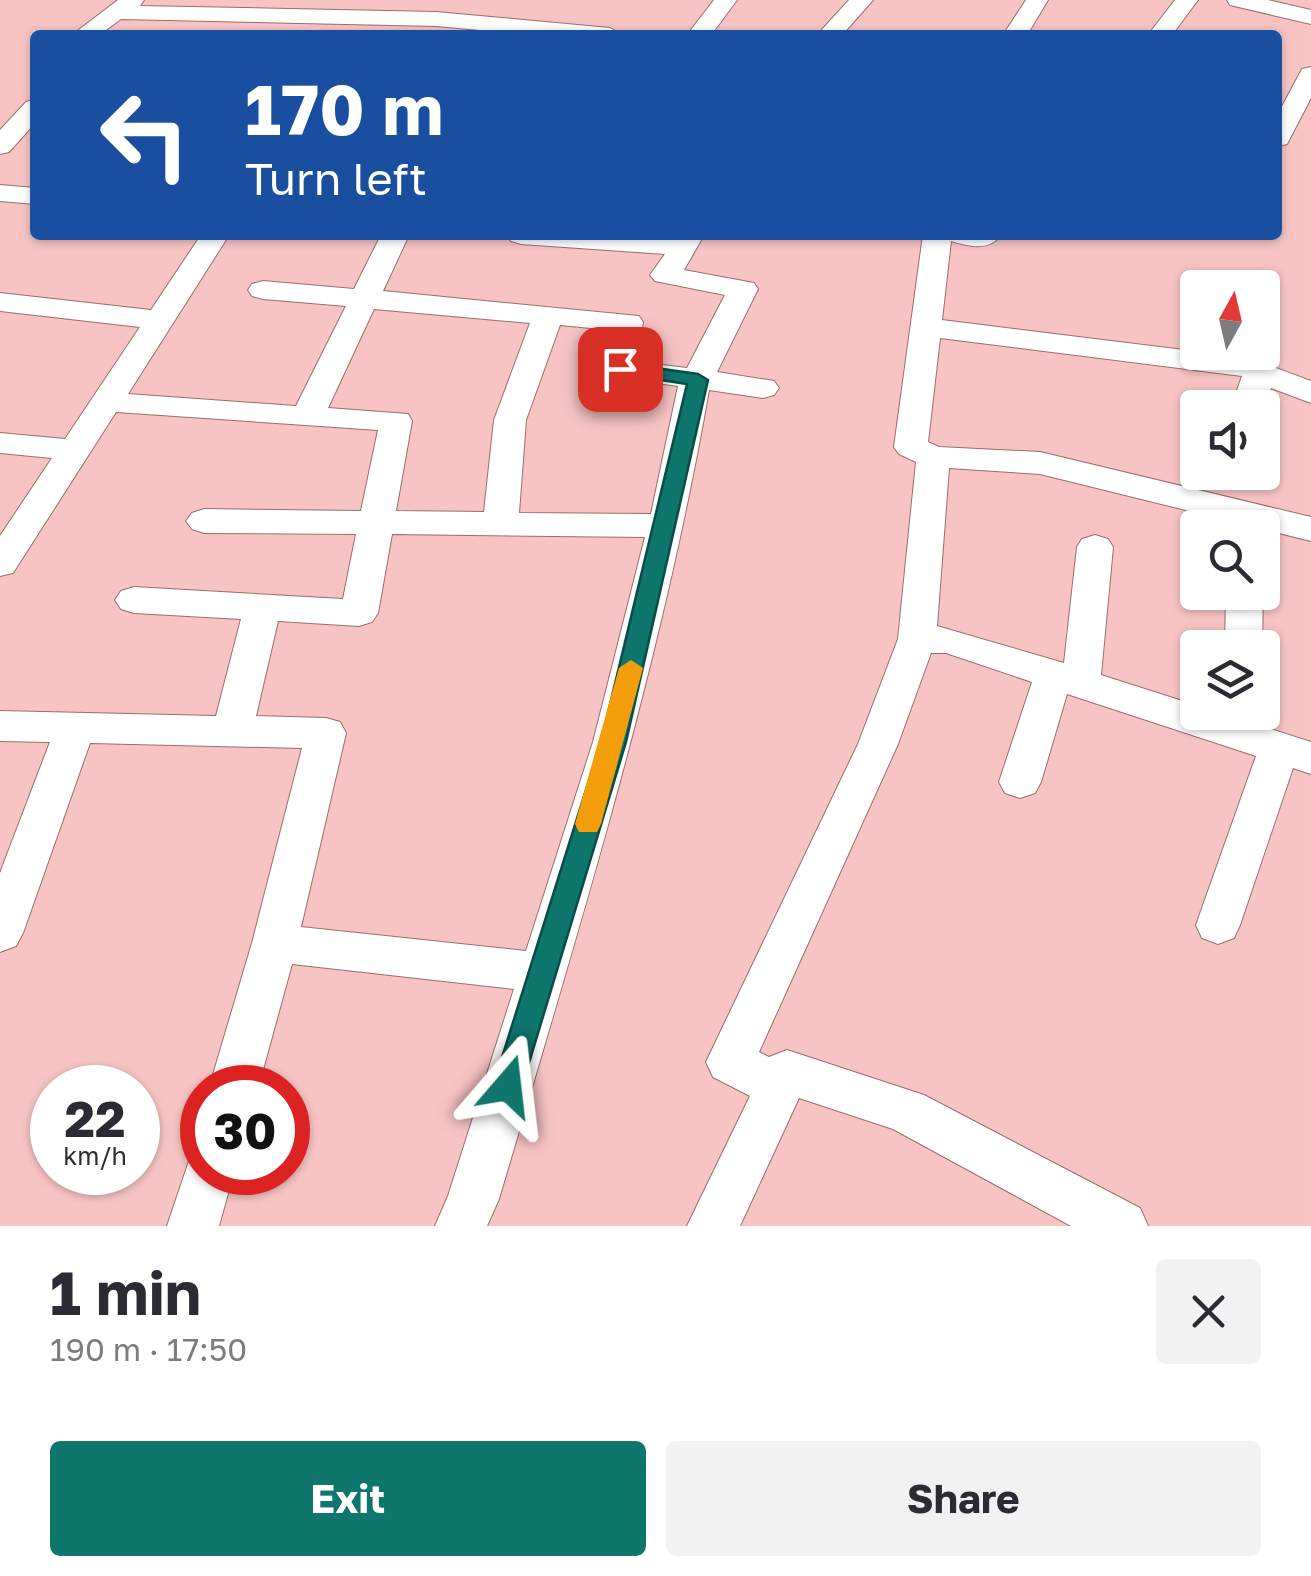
<!DOCTYPE html>
<html lang="en">
<head>
<meta charset="utf-8">
<style>
  :root { --surface:#fff; --page:#f2f2f3; --text:#2b2b33; --muted:#7c7c81; --accent:#0f766e }
  body { margin:0; font-family:"Golos Text",sans-serif; background:var(--page); color:var(--text); height:100vh; display:flex; flex-direction:column; font-size:38px; white-space:nowrap }
  * { box-sizing:border-box; margin:0 }
  p { font-size:32px; color:var(--muted) }
  .icon { flex:none; width:55px; height:55px; fill:none; stroke:currentColor; stroke-width:2; stroke-linecap:round; stroke-linejoin:round }
  .map { position:relative; height:1226px; overflow:hidden }
  .drawer { display:flex; flex-direction:column; background:var(--surface); flex:1 }
  .drawer>* { flex:none }
  .top-card { position:absolute; left:30px; top:30px; width:1252px; height:210px; border-radius:10px; box-shadow:0 2px 8px #0004; background:#1a4fa0; color:#fff; overflow:hidden }
  .needle { width:65px; rotate:8deg }
  .tools { position:absolute; left:1180px; top:270px; display:grid; gap:20px }
  .tools a { display:grid; place-items:center; width:100px; height:100px; border-radius:10px; background:var(--surface); box-shadow:0 2px 8px #0004; font-size:50px }
  .speed { position:absolute; left:30px; top:1065px; display:flex; gap:20px; font-size:50px; font-weight:700; text-align:center }
  .speed>* { display:grid; place-content:center; width:130px; height:130px; border-radius:50%; background:var(--surface); box-shadow:0 2px 8px #0004; line-height:1 }
  .speed small { font-size:25px; font-weight:400 }
  .speed .limit { border:15px solid #d22; background:#fff; color:#111 }
  .pin { position:absolute; display:grid; place-items:center; width:85px; height:85px; color:#fff; margin:-42px; border-radius:20px; box-shadow:0 5px 15px #0006 }
  .me { position:absolute; width:110px; margin:-55px; rotate:17deg; stroke-linejoin:round; filter:drop-shadow(0 0 8px #0008) }
  .turn { display:flex; align-items:center; gap:35px; height:210px; padding:0 50px; font-size:45px }
  .turn .icon { width:130px; height:130px; stroke-width:2.5 }
  .turn b { display:block; font-size:70px; line-height:85px }
  .round { display:grid; place-items:center; flex:none; width:105px; height:105px; border-radius:10px; background:var(--page) }
  .summary { display:flex; align-items:center; justify-content:space-between; height:170px; padding:0 50px }
  h1 { font-size:60px; font-weight:700; line-height:75px }
  .button { display:flex; gap:20px; margin-top:auto; padding:20px 50px }
  .button a { flex:1; height:115px; border-radius:10px; background:var(--accent); color:#fff; font-size:40px; font-weight:700; line-height:115px; text-align:center }
  .button a+a { background:var(--page); color:var(--text) }
  .map>svg:first-child { display:block }
  .lines { fill:none; stroke-linecap:round; stroke-linejoin:round }
  .minor-casing { stroke:#9a6d6d; stroke-width:2 }
  .minor { fill:#fff; fill-rule:evenodd }
  .route { fill:#0f766e; stroke:#0a4d48; stroke-width:2.5 }
  .slow { fill:#f59e0b }
</style>
</head>
<body>
<div class="map">
<svg width="1311" height="1226" viewBox="0 0 1311 1226">
  <rect width="100%" height="100%" fill="#f7c4c3"/>
  <g class="lines">
    <g class="minor-casing">
      <g id="minor">
        <polygon points="118,0 144,0 140,6 436,12 610,28 622,35 534,35 436,26 121,19 99,35 72,35"/>
        <polygon points="714,0 737,0 711,35 687,35"/>
        <polygon points="849,0 873,0 842,35 817,35"/>
        <polygon points="1026,0 1048,0 1027,35 1003,35"/>
        <polygon points="1175,0 1198,0 1172,35 1148,35"/>
        <polygon points="1227,0 1268,0 1311,10 1311,24 1230,5"/>
        <polygon points="1311,67 1311,98 1287,144 1278,146 1278,114 1302,69"/>
        <polygon points="35,99 35,123 9,152 0,154 0,130 26,102"/>
        <polygon points="0,185 35,188 35,204 0,201"/>
        <path d="M201 235H229L128 394 296 406 346 306 263 299 252 296 248 290 252 284 263 281 354 289 381 235H409L383 291 639 316 643 322 637 362 687 368 725 295 655 281 650 275 665 254 521 244 511 241 507 235H704L684 270 754 283 758 289 717 372 774 381 779 388 774 395 763 398 709 390C661 666 578 931 499 1199L487 1226H435L448 1196 514 989 292 964 258 1088H209L252 943 302 748 90 743 23 933 16 946 0 952V873L50 742 0 741V711L216 716 241 619 134 613 121 609 115 600 121 591 134 587 343 599 356 534 204 533 192 529 186 521 192 513 204 509 361 511 378 430 116 412 13 573 0 576V536L52 458 0 453V433L65 439 140 327 0 311V293L151 310ZM374 309 530 323 494 420 484 512 396 511 412 421 408 414 328 408ZM560 325 611 330 604 369 609 376 678 386 651 514 519 513 526 420ZM392 534 645 537 593 742 526 951 301 927 346 733 340 722 326 718 256 716 278 621 359 626 372 622 378 613Z"/>
        <path d="M923 235H1001C989 252 968 246 951 241L942 320 1249 358 1311 381V403L1271 388 1262 409 1231 408 1242 376 940 338 928 442 939 447 1040 452 1311 517V541L1040 474 949 468 937 626 1064 663 1077 547 1082 539 1095 535 1108 539 1113 547 1101 675 1198 706V712H1218L1311 742V774L1293 768 1240 925 1234 938 1218 944 1202 938 1196 925 1256 756 1067 694 1041 782 1035 793 1020 798 1005 793 999 782 1032 682 946 653H931L898 744 759 1052 769 1057 787 1050 924 1095 1140 1208 1148 1226H1071L893 1129 799 1098 740 1226H687L750 1096 713 1077 706 1062 858 744 898 639 916 462 899 454 894 447Z"/>
        <polygon points="1262,590 1263,592 1262,649 1225,648 1226,592"/>
        <polygon points="202,1151 202,1172 234,1172 219,1226 167,1226 191,1155"/>
      </g>
    </g>
    <use href="#minor" class="minor"/>
  </g>
  <polygon class="route" points="620,363 698,374 708,380 626,742 522,1086 518,1095 508,1099 497,1095 493,1086 601,742 687,384 613,373 613,365"/>
  <polygon class="slow" points="631,660 643,668 601,824 597,832 579,832 575,824 619,668"/>
</svg>
<div class="tools">
<a><svg class="needle" viewBox="-14 -14 28 28"><path d="M0-13l5 13h-10z" fill="#e53935"/><path d="M0 13l5-13h-10z" fill="#7c7c81"/></svg></a>
<a><svg class="icon" aria-label="sound" viewBox="0 0 24 24"><path d="M4 9h4l5-4v14l-5-4H4zM17 9q2 3 0 6"/></svg></a>
<a><svg class="icon" aria-label="search" viewBox="0 0 24 24"><circle cx="10" cy="10" r="6"/><path d="M15 15l6 6"/></svg></a>
<a><svg class="icon" aria-label="layers" viewBox="0 0 24 24"><path d="M12 4l9 5-9 5-9-5zM3 14l9 5 9-5"/></svg></a>
</div>
<div class="speed"><div>22<small>km/h</small></div><div class="limit">30</div></div>
<div class="pin" style="left:620px;top:369px;background:#d93025"><svg class="icon" aria-label="arrive" viewBox="0 0 24 24"><path d="M6 21V4h12l-3 4 3 4H6"/></svg></div>
<svg class="me" style="left:508px;top:1086px" viewBox="-20 -20 40 40"><path d="M0-17L14 15 0 8-14 15z" fill="#0f766e" stroke="#fff" stroke-width="4"/></svg>
<div class="top-card">
<div class="turn"><svg class="icon" aria-label="left" viewBox="0 0 24 24"><path d="M17 20v-9H6M10 6l-5 5 5 5"/></svg><div><b>170 m</b>Turn left</div></div>
</div>
</div>
<section class="drawer">
<div class="summary"><div><h1>1 min</h1><p>190 m · 17:50</p></div><a class="round"><svg class="icon" aria-label="close" viewBox="0 0 24 24"><path d="M6 6l12 12M18 6L6 18"/></svg></a></div>
<div class="button"><a>Exit</a><a>Share</a></div>
</section>
</body>
</html>
